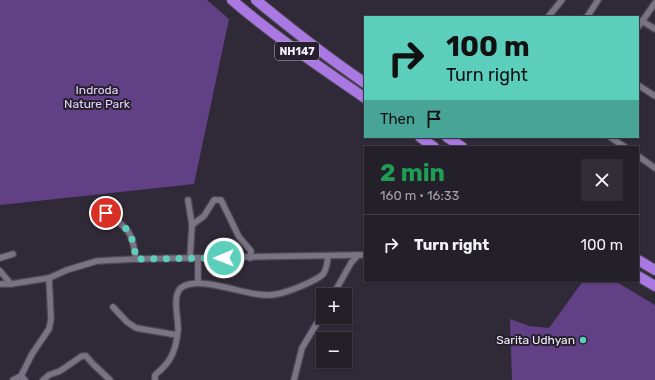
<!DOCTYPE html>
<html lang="en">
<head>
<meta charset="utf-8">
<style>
  :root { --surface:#24202a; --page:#302d36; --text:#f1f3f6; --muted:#a3a3a8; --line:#413e47 }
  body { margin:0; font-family:Rubik,sans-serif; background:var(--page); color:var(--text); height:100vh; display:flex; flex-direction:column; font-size:15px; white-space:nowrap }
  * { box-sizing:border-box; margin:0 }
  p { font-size:13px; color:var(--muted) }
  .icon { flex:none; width:22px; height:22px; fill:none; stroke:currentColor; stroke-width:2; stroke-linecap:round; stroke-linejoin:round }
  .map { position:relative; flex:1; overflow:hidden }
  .drawer { position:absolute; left:364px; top:146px; width:275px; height:136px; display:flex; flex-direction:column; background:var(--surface); border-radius:0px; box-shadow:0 1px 3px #0004,0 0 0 1px var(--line) }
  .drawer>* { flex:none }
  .banner { position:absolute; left:364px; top:16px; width:275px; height:122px; border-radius:0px; box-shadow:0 1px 3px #0004,0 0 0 1px var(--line); background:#5bcebc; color:#111; overflow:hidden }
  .buttons { position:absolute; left:316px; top:288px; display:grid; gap:8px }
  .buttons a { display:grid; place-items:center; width:36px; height:36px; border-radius:0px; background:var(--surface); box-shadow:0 1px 3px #0004,0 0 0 1px var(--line); font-size:20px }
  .pin { position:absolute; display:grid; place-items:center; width:34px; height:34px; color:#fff; margin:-17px; border:2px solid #fff; border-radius:50%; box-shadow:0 1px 4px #0007 }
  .me { position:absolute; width:44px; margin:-22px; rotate:269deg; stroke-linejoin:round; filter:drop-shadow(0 0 3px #0008) }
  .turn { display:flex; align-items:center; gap:14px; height:84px; padding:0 16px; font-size:18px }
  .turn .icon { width:52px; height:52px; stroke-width:2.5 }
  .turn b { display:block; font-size:28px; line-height:34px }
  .then { display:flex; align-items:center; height:38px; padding:0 16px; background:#0003; gap:8px; font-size:15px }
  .round { display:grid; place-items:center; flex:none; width:42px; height:42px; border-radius:0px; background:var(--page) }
  .overview { display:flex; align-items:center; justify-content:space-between; height:68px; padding:0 16px }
  h1 { font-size:24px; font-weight:700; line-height:30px; color:#1e9e55 }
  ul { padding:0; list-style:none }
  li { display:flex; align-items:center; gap:12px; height:60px; padding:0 16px; border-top:1px solid var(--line) }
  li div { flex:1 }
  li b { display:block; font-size:15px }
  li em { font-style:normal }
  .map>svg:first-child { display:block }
  .green { fill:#614085 }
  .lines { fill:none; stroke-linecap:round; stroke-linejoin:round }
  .street-casing { stroke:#4d4753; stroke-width:8 }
  .highway-casing { stroke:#4d4753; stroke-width:12 }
  .street { stroke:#797383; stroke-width:5.5 }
  .highway { stroke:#a978e2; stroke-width:10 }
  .route { stroke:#5bcebc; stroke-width:7; stroke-dasharray:0 12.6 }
  .poi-dot { fill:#5bcebc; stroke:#26202e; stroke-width:1.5 }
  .labels { text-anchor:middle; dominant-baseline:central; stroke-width:4; stroke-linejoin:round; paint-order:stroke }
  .shield { fill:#26202e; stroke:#b6b1bb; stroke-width:1 }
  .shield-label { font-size:11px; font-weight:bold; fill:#f3eff8 }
  .park-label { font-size:12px; fill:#e3d0fd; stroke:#26202e }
  .poi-label { font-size:12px; fill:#f3eff8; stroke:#26202e; text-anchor:end }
</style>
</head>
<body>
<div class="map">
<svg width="655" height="380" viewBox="0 0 655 380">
  <rect width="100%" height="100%" fill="#302a38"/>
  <g class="green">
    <polygon points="0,0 207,0 229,19 194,184 0,205"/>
    <polygon points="583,281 615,281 655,305 655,380 512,380 510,319 529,326 549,328"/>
  </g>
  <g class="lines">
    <g class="street-casing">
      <g id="street">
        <polyline points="548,17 562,0"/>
        <polyline points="587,17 598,0"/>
        <polyline points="642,21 655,29"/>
        <polyline points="638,27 655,3"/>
        <polyline points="638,85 655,96"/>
        <polyline points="610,137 625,147"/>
        <polyline points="638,156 655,168"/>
        <polyline points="188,200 192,225 190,259"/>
        <path d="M106 213C129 229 132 231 136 259"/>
        <polyline points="192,225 204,216 214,200 221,200 239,237 251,251 250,258"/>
        <polyline points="0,258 13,254"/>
        <polyline points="0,271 11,284"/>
        <polyline points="198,283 198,259"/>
        <polyline points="0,284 11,284 49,278 67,270 97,261 136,259 358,255"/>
        <polyline points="333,295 351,263 358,255 365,255"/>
        <polyline points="113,307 127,322 136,328 177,335"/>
        <polyline points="13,380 21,376"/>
        <polyline points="25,380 21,376 32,354 49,329 51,319 49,278"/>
        <polyline points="43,380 49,375 60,371 82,356 86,356 93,364 110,380"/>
        <path d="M155 380V375C161 370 167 365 171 357 175 350 177 339 178 331 179 318 170 292 184 286 204 276 245 296 268 295 280 295 295 289 306 284 323 276 326 276 328 256"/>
        <polyline points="294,380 302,348 323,313"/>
      </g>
    </g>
    <g class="highway-casing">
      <g id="highway">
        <path d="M232 0C274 36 320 67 365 98"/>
        <path d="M256 0C291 29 327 57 365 83"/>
        <polyline points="420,137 434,147"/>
        <polyline points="447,137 462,147"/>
        <polyline points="638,260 655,270"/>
        <polyline points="638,276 655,286"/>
      </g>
    </g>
    <use href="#street" class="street"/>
    <use href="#highway" class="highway"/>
  </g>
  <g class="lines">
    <path class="route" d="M106 213C129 229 132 231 136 259L224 258"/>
  </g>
  <circle class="poi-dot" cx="583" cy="340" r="4"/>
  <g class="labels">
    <rect class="shield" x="275" y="42" width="44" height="18" rx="3"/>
    <g class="shield-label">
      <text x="297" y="51">NH147</text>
    </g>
    <g class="park-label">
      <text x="97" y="90">Indroda<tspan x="97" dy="14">Nature Park</tspan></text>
    </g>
    <g class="poi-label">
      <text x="575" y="340">Sarita Udhyan</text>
    </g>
  </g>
</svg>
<div class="buttons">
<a>+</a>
<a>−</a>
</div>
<div class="pin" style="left:106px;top:213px;background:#d93025"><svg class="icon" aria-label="arrive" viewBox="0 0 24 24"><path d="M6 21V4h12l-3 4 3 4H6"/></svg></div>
<svg class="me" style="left:224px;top:258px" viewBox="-20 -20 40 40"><circle r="17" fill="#5bcebc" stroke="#fff" stroke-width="3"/><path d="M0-11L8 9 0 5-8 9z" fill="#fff"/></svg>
<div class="banner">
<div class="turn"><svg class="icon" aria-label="right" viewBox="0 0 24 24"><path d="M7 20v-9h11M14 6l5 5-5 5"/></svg><div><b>100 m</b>Turn right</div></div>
<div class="then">Then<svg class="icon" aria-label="arrive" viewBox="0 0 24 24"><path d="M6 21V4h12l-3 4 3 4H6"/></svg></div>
</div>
<section class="drawer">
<div class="overview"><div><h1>2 min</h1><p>160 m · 16:33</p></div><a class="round"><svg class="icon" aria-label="close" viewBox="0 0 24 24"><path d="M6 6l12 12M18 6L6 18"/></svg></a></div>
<ul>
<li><svg class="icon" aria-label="right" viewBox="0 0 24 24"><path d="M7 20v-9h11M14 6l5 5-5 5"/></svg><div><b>Turn right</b></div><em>100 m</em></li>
</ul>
</section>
</div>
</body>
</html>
